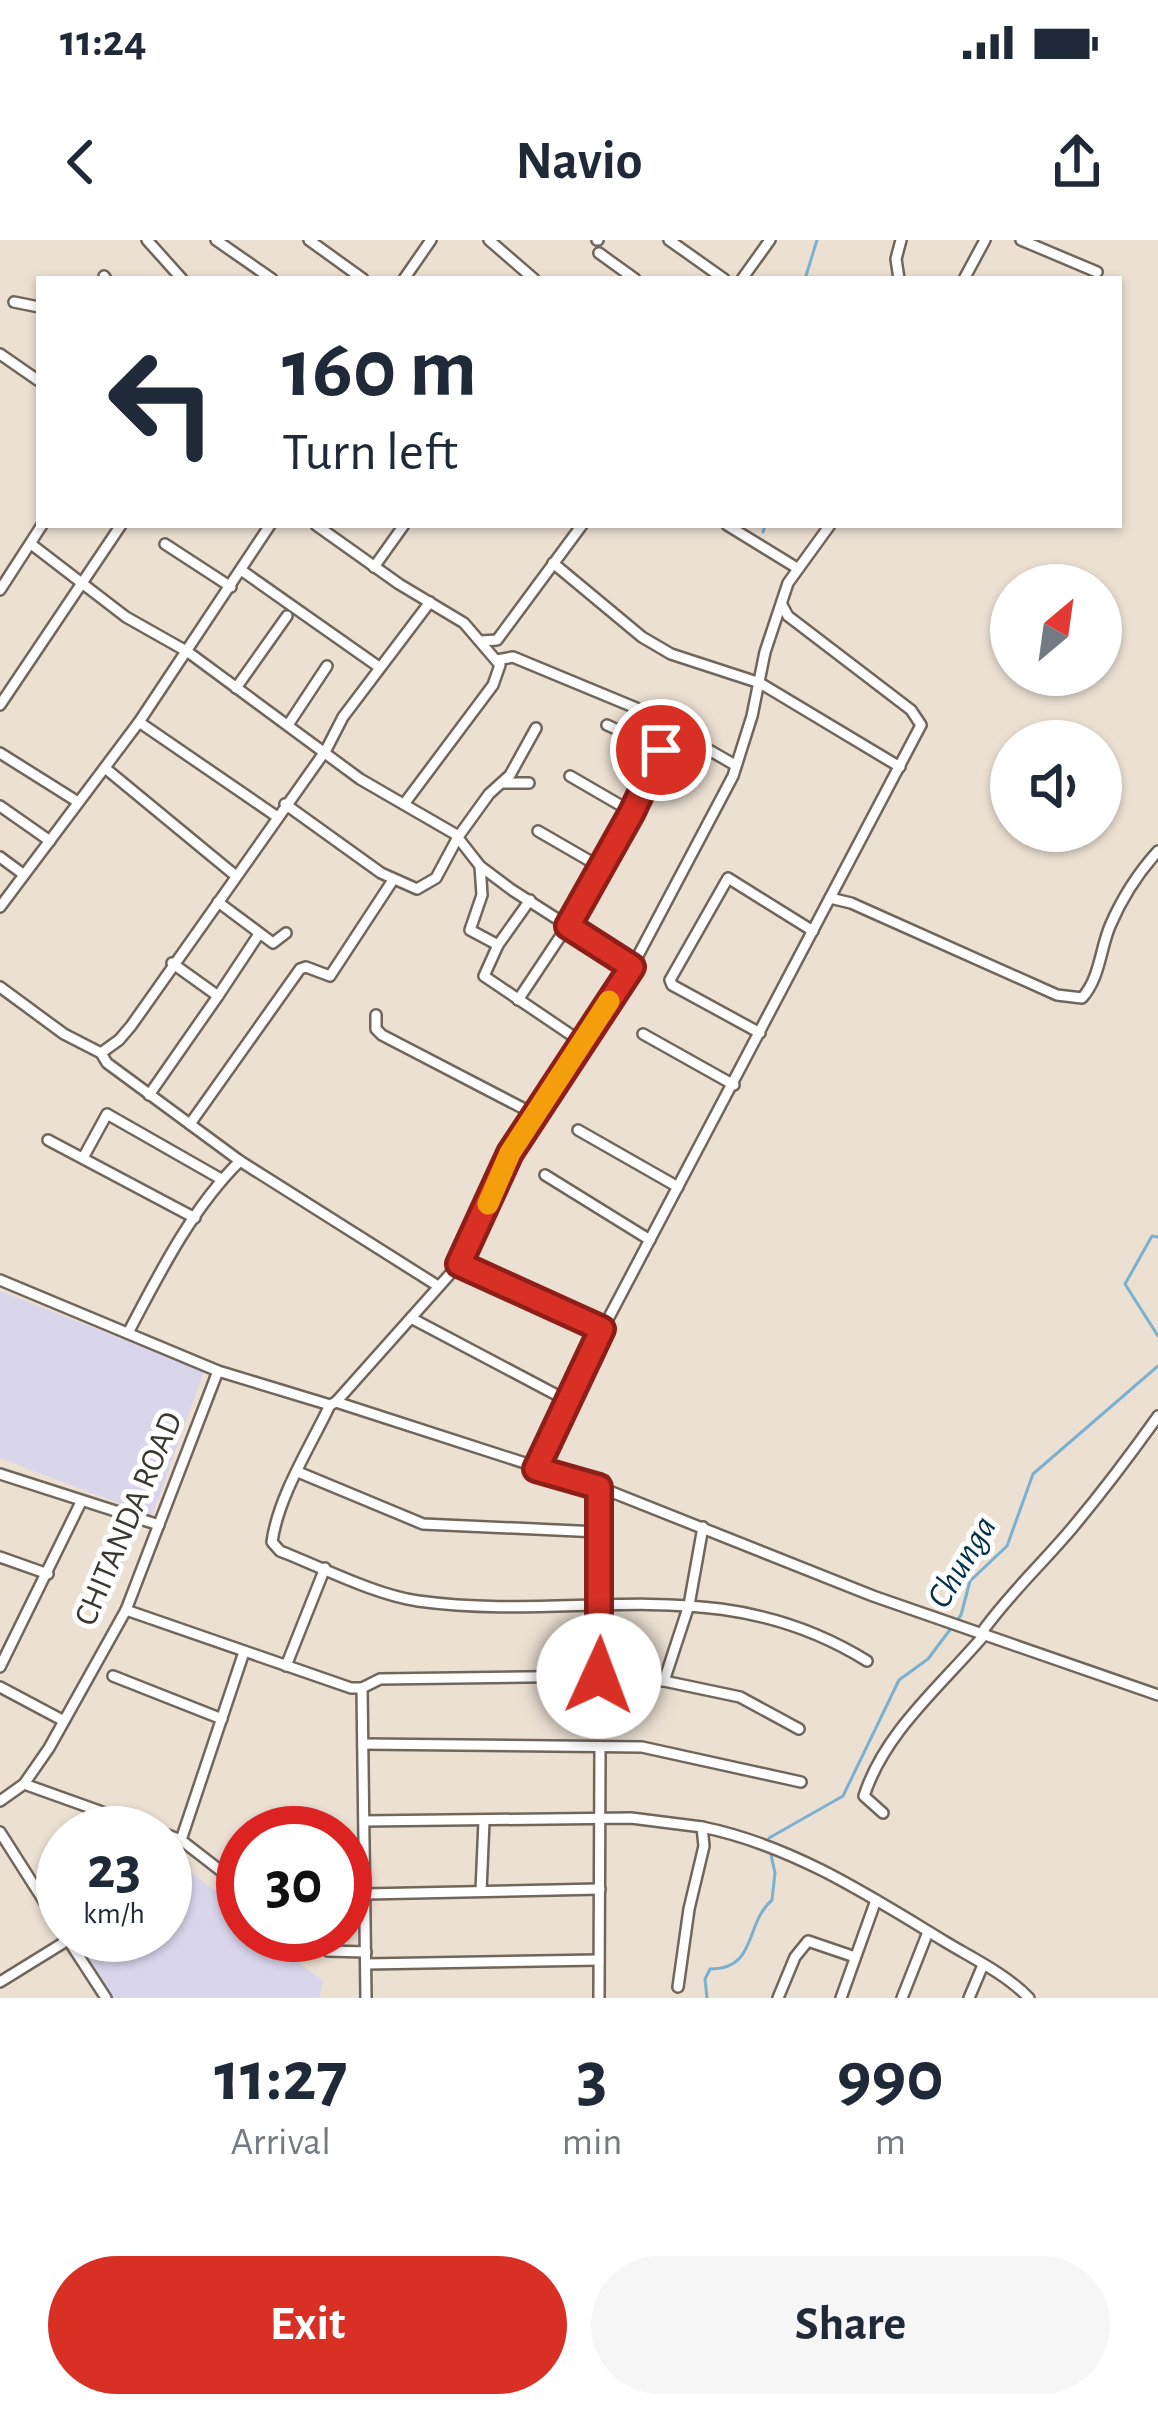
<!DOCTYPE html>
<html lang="en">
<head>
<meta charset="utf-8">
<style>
  :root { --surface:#fff; --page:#f6f6f7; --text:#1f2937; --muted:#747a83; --accent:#d93025 }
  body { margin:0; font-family:"Alegreya Sans",sans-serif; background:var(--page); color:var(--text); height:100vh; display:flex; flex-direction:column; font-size:45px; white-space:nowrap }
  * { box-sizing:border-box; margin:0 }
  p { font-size:39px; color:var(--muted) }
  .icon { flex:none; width:66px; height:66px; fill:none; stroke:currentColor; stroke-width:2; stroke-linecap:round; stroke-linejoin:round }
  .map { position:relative; height:1758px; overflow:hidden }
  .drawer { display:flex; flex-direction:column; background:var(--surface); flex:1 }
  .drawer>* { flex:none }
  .hud { position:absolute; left:36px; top:36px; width:1086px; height:252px; border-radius:0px; box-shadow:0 3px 9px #0004; background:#fff; color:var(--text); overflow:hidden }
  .needle { width:78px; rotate:29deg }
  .fabs { position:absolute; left:990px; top:324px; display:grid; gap:24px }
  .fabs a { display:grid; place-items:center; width:132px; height:132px; border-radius:50%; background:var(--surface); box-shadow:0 3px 9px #0004; font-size:60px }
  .speed { position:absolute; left:36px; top:1566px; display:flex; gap:24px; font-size:60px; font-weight:700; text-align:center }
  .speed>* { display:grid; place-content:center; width:156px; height:156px; border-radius:50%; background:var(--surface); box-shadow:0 3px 9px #0004; line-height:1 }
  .speed small { font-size:30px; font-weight:400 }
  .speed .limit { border:18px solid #d22; background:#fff; color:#111 }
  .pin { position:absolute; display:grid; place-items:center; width:102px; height:102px; color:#fff; margin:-51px; border:6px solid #fff; border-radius:50%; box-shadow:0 3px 12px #0007 }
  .me { position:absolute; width:132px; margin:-66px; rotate:2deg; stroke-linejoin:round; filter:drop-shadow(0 0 9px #0008) }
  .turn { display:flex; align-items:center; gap:42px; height:252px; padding:0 48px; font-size:54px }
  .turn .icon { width:156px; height:156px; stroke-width:2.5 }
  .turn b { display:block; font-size:84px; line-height:102px }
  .eta { display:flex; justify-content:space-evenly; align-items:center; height:204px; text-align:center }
  .eta b { font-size:72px; font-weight:600; line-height:84px }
  .action { display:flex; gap:24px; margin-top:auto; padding:24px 48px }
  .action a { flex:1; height:138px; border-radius:72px; background:var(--accent); color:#fff; font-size:48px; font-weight:600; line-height:138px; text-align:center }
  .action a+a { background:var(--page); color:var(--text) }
  .status { display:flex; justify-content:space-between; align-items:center; height:84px; padding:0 60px; background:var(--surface); direction:ltr }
  .status svg { height:33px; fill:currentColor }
  header { display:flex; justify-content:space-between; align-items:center; height:156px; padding:0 48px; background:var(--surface); font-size:54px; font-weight:600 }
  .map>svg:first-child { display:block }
  .education { fill:#d9d5eb }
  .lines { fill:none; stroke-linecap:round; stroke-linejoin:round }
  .stream { stroke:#7ab0d0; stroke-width:3 }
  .minor-casing { stroke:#71665b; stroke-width:14 }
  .minor { stroke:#fff; stroke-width:9 }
  .route-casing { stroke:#8d1f18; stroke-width:30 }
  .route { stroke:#d93025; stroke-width:21 }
  .slow { stroke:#f59e0b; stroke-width:21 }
  .labels { text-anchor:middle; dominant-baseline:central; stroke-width:10; stroke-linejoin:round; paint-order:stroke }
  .street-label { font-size:33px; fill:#3b3731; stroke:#fff }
  .water-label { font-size:36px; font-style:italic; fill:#023248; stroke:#fff }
</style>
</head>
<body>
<div class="status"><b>11:24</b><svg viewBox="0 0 49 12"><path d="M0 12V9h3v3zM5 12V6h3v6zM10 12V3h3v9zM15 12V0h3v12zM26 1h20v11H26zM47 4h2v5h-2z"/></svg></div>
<header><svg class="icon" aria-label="back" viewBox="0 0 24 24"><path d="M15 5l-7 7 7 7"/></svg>Navio<svg class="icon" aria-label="share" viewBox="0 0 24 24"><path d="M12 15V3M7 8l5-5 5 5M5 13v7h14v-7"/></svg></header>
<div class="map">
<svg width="1158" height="1758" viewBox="0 0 1158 1758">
  <rect width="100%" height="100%" fill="#ece0d3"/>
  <g class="education">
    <polygon points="0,1051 204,1131 152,1276 0,1218"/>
    <polygon points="171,1617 234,1665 233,1671 243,1679 243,1695 262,1695 323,1741 319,1758 111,1758 84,1721 106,1695 165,1695 165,1624"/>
  </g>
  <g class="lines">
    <g class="stream">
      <polyline points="805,39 817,0"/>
      <polyline points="763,292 765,285"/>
      <polyline points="1158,997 1152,996 1125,1044 1158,1096"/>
      <polyline points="769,1598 843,1556 899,1440 928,1419 961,1375 970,1341 1007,1306 1033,1234 1158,1126"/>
      <path d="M707 1758 705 1739 710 1729C758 1729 744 1684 772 1660L775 1633 770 1610"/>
    </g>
    <g class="minor-casing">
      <g id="minor">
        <polyline points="147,0 182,39"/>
        <polyline points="216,0 272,39"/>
        <polyline points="309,0 363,39"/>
        <polyline points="489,0 534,39"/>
        <polyline points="597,0 598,0"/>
        <polyline points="669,0 724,39"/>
        <polyline points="1021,0 1097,32"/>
        <polyline points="599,13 635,39"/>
        <polyline points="104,36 106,39"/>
        <polyline points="404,39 431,0"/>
        <polyline points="742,39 770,0"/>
        <polyline points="899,39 896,19 901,0"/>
        <polyline points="964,39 985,0"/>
        <polyline points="14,62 39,67"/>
        <polyline points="0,114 39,141"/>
        <polyline points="316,285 399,344 464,383 500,425 493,445 404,564"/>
        <polyline points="727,285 797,328"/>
        <polyline points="31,304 126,377 188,412 360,539 455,594 480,626 512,650 632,727"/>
        <polyline points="165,304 231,347"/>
        <polyline points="553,323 642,397 671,414 760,443 900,527"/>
        <polyline points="374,327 404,285"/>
        <polyline points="241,330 379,427"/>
        <polyline points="0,350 42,285"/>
        <polyline points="481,401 497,400 582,285"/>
        <polyline points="497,420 513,417 636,468 735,525"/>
        <polyline points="236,448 287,376"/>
        <polyline points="0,465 121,285"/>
        <polyline points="139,482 276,576"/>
        <polyline points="288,485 327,426"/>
        <polyline points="607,485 661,510"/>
        <polyline points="0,513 78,562"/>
        <polyline points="105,528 236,636"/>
        <polyline points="570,536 632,572"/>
        <polyline points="504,543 529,543"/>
        <polyline points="285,564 381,633 417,649 436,638 458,597 489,554 510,535 536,488"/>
        <polyline points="0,566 50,601"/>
        <polyline points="538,591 602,628"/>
        <polyline points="0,617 23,634"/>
        <polyline points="480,626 482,655 470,690 498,705"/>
        <path d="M830 658 851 663 1057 755 1082 758C1100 738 1100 710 1110 686 1122 658 1138 633 1158 611"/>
        <polyline points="530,660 498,705 484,736 583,803"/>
        <polyline points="218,662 273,703 286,693"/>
        <polyline points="0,667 139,482 270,285"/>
        <polyline points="0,747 64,794 101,813 107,823 240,921 438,1046"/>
        <polyline points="218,756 259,694"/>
        <polyline points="518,760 586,658 672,488"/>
        <polyline points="376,775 376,789 382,795 536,875"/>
        <polyline points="760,793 672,745 670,740 728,638 813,691"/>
        <polyline points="643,794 734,845"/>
        <polyline points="101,813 119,800 131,786 326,510 343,477 430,362"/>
        <polyline points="149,855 218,756 172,723"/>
        <polyline points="190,884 300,729 306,727 330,736 393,640"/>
        <polyline points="578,890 678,947"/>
        <polyline points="48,900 195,978"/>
        <polyline points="83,918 107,874 221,939"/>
        <polyline points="545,935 650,1000"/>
        <polyline points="459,1024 602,1089"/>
        <polyline points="0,1040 218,1131 330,1165 336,1162 599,1247 873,1356 1158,1455"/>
        <polyline points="411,1078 568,1161"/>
        <path d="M128 1093C159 1034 192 968 240 921"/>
        <polyline points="336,1162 459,1024 510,913 632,727 733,536 752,476 765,412 788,343 830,285"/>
        <path d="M330 1165C310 1207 278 1257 272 1302L280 1311C321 1327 375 1355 418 1361 578 1383 718 1328 867 1421"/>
        <polyline points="536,1229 597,1100 921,485 911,470 788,376 782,365"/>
        <polyline points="298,1232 423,1284 599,1292"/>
        <polyline points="0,1234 159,1285"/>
        <polyline points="0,1317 48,1334"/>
        <polyline points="126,1370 351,1448 362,1448 366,1758"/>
        <path d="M982 1392C1009 1354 1043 1323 1073 1287 1103 1251 1131 1214 1158 1176"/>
        <polyline points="286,1426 325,1328"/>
        <polyline points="0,1427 81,1262"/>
        <polyline points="113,1436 222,1479"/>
        <polyline points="599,1436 599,1247"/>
        <polyline points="664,1441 689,1365 703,1287"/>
        <polyline points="0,1447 64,1481"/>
        <polyline points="362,1448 380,1439 599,1436 664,1441 740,1457 799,1489"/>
        <polyline points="363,1504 642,1507 801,1542"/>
        <polyline points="24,1544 161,1593"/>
        <polyline points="0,1561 24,1544 49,1508 126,1370 218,1131"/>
        <path d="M883 1573 864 1556C885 1491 942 1445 985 1394"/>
        <polyline points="364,1581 631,1578 702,1587 704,1606 689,1669 678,1747"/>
        <path d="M702 1587C791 1605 867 1654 944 1701 972 1718 1006 1734 1029 1758"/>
        <polyline points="0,1592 63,1691"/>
        <polyline points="165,1594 181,1600 243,1648"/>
        <polyline points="181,1600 244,1412"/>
        <polyline points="481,1651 484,1581"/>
        <polyline points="365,1654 600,1649"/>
        <polyline points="65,1695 106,1758"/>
        <polyline points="300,1695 328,1711 366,1712"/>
        <polyline points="366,1724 599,1720"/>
        <polyline points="0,1742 68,1700"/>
        <polyline points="599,1758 600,1509"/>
        <polyline points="778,1758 795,1717 808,1701 855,1717"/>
        <polyline points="841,1758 876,1660"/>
        <polyline points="902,1758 928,1692"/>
        <polyline points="969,1758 983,1725"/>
      </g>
    </g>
    <use href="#minor" class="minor"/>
  </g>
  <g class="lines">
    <g class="route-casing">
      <polyline id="route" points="599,1436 599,1247 536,1229 602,1089 459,1024 510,913 632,727 568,686 632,572 661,510"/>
    </g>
    <use href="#route" class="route"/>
    <polyline class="slow" points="488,964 510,913 609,761"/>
  </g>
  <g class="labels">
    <g class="street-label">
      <text transform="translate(129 1279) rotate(-67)">CHITANDA ROAD</text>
    </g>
    <g class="water-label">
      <text transform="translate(962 1322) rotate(-59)">Chunga</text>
    </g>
  </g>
</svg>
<div class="fabs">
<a><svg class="needle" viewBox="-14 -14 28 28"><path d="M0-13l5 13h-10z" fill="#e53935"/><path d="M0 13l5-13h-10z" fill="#747a83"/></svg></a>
<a><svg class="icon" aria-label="sound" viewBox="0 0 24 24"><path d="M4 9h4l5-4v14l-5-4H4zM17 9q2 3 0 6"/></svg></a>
</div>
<div class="speed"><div>23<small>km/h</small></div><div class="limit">30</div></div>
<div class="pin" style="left:661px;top:510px;background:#d93025"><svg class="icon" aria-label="arrive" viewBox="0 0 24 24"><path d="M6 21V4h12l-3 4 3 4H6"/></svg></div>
<svg class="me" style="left:599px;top:1436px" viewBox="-20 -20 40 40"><circle r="19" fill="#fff"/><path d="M0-13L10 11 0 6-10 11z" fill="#d93025"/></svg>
<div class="hud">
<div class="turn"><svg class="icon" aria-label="left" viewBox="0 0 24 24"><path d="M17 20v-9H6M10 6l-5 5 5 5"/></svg><div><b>160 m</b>Turn left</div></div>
</div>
</div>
<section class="drawer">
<div class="eta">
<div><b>11:27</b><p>Arrival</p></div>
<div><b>3</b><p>min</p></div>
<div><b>990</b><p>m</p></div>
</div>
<div class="action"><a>Exit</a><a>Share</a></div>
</section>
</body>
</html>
